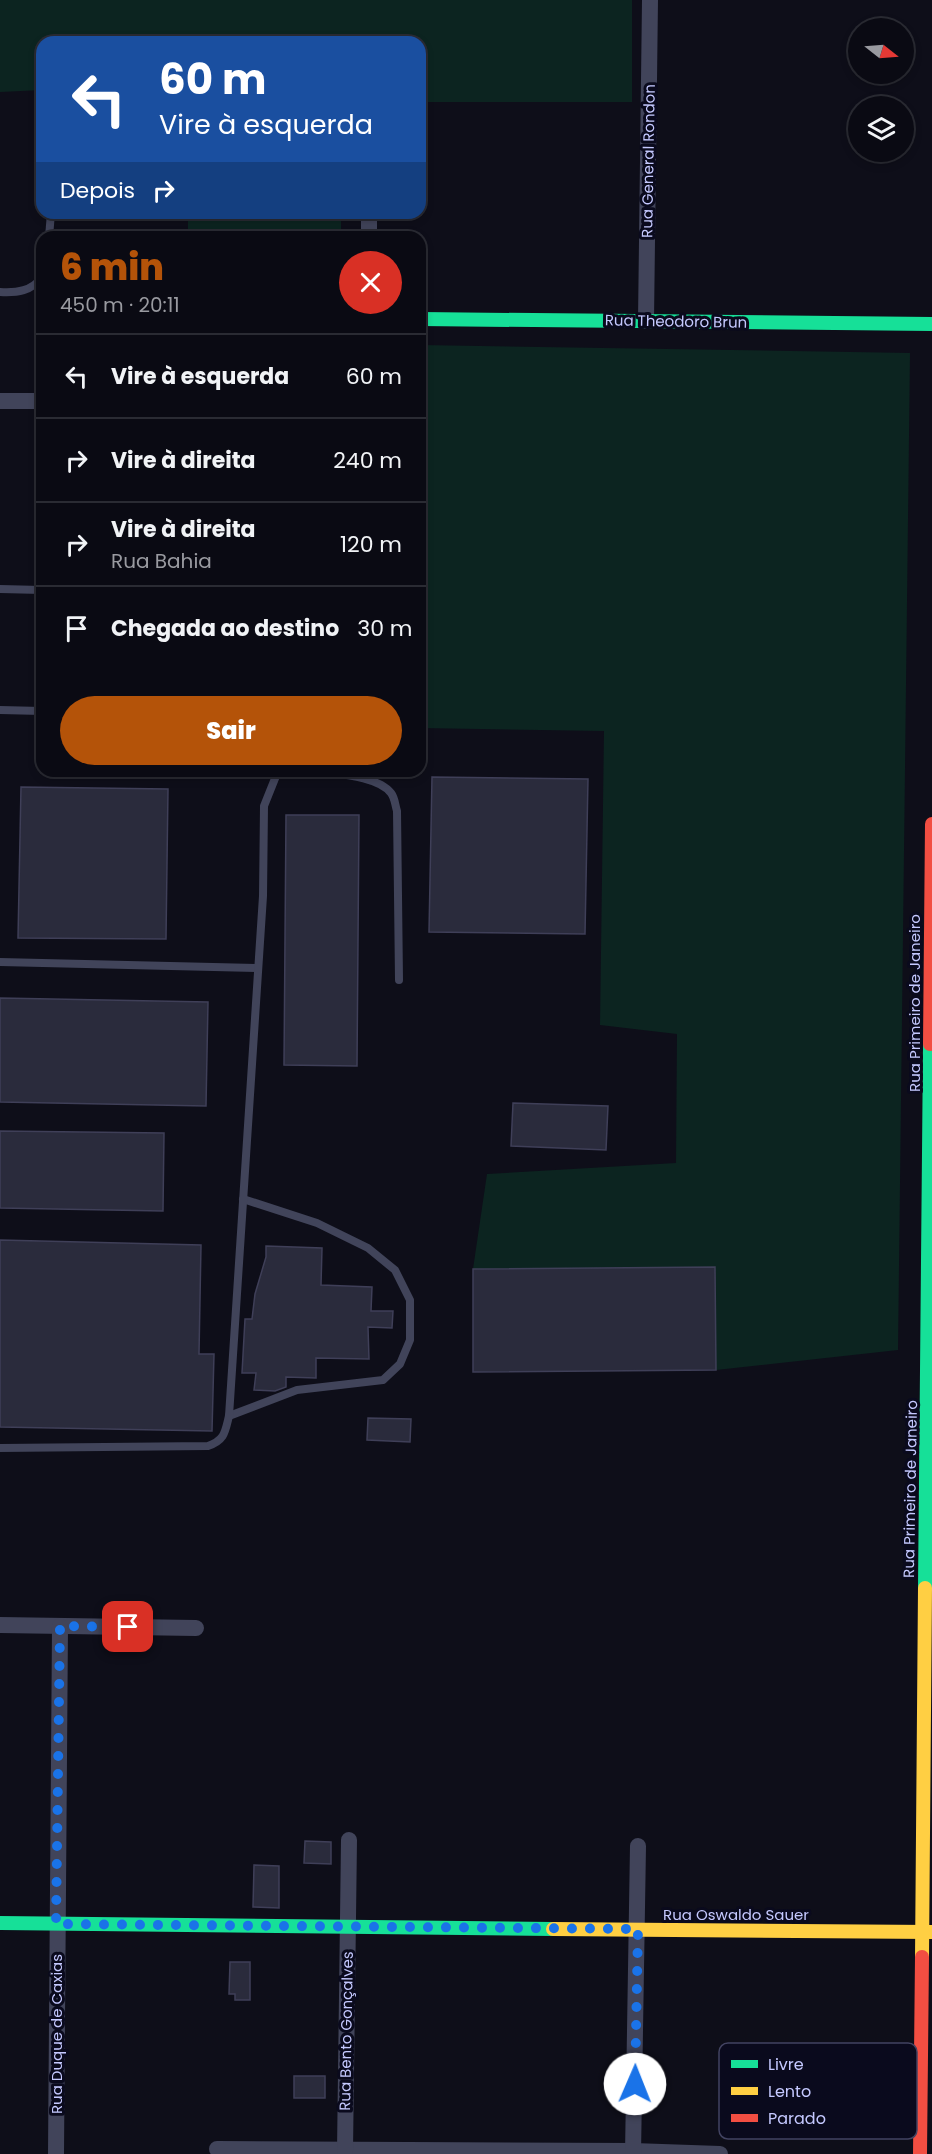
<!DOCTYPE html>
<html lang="pt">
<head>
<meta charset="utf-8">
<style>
  :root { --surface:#0a0a13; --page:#181821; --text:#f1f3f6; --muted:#999aa0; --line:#2a2b33; --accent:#b45309 }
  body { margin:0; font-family:Poppins,sans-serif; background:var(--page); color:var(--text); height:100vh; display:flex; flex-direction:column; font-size:22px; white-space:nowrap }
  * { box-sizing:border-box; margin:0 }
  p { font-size:20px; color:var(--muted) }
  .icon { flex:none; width:33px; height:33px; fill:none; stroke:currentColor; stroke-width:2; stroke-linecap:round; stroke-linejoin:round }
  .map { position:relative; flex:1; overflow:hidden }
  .details { position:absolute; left:36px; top:231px; width:390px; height:546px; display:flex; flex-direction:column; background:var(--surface); border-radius:18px; box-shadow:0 3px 9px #0003,0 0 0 2px var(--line) }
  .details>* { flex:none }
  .banner { position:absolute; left:36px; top:36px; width:390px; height:183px; border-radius:18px; box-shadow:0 3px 9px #0003,0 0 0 2px var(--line); background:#1a4fa0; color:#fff; overflow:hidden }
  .needle { width:39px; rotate:107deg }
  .controls { position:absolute; left:848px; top:18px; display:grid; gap:12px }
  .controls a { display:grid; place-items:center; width:66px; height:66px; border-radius:50%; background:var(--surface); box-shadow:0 3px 9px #0003,0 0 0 2px var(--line); font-size:30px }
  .pin { position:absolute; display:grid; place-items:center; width:51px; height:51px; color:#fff; margin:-26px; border-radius:12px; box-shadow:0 3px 9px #0006 }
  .me { position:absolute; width:66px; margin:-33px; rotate:1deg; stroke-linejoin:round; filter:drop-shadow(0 0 4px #0008) }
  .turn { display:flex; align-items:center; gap:21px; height:126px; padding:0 24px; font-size:27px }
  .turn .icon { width:78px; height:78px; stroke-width:2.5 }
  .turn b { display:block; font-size:42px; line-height:51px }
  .then { display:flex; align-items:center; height:57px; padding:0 24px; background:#0003; gap:12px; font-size:22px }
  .round { display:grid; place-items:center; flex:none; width:63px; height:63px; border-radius:32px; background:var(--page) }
  .headline { display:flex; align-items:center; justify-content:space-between; height:102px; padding:0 24px }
  h1 { font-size:36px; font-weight:800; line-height:45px; color:var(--accent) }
  .cta { display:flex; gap:12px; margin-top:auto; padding:12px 24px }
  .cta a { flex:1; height:69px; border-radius:36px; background:var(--accent); color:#fff; font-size:24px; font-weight:800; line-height:69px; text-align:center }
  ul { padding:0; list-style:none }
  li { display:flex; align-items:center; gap:18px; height:84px; padding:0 24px; border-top:2px solid var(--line) }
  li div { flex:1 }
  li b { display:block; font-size:22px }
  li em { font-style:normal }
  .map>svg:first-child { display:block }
  .green { fill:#0c2420 }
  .building { fill:#2a2b3c; stroke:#3f3f58; stroke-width:1.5 }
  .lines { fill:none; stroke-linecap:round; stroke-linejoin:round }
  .lane { stroke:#41445a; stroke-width:8 }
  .street { stroke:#41445a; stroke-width:16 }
  .fast { stroke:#16e098; stroke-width:14 }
  .slow { stroke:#ffcf43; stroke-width:14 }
  .jam { stroke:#f24e42; stroke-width:14 }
  .route { stroke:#1a73e8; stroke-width:10; stroke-dasharray:0 18 }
  .labels { text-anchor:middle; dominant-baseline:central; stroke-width:6; stroke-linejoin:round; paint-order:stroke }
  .street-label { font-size:15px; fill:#c5c9ff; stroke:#0a0a1d }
  .key { fill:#0a0a1d; stroke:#424361; stroke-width:1.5 }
  .key-label { font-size:16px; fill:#c5c9ff }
</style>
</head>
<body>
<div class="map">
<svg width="932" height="2154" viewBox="0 0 932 2154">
  <rect width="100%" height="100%" fill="#0e0e19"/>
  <g class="green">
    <polygon points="0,0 632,0 632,102 420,102 420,42 42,42 42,90 0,92"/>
    <rect x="188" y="213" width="153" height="24"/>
    <polygon points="420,345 910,353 898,1350 716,1370 715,1267 473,1269 487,1174 676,1163 677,1034 600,1025 604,731 420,728"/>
  </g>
  <g class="building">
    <polygon points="432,777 588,779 585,934 429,932"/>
    <polygon points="21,787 168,789 166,939 18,938"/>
    <polygon points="286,815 359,815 357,1066 284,1065"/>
    <polygon points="0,998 208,1002 206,1106 0,1102"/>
    <polygon points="513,1103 608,1106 606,1150 511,1146"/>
    <polygon points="0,1131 164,1133 163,1211 0,1208"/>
    <polygon points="0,1240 201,1245 199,1354 214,1354 212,1431 0,1427"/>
    <polygon points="266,1246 322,1248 321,1285 372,1287 371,1311 393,1311 392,1328 368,1327 369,1359 316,1358 316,1378 286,1377 286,1387 275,1391 254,1390 256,1373 242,1373 245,1319 252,1319 255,1294 266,1257"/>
    <polygon points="715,1267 716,1370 473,1372 473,1269"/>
    <polygon points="368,1418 411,1419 410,1442 367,1440"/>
    <polygon points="305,1841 331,1842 331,1864 304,1863"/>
    <polygon points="254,1865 279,1866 279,1908 253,1907"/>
    <polygon points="230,1962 250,1962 250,2000 235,2000 235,1994 229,1994"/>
    <rect x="294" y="2076" width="31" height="22"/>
  </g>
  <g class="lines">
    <g class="lane">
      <polyline points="49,237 51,213"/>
      <path d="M0 292C17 293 32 291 42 277"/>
      <polyline points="0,589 42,590"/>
      <polyline points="0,710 42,711"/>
      <path d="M317 771C337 774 378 776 391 793 395 798 395 805 397 811L399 980"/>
      <polyline points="0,962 257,968"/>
      <polyline points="229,1416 297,1390 383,1380 400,1364 410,1340 410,1300 395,1270 368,1248 317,1223 243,1199"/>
      <path d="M0 1448 208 1446C225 1440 225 1432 229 1416L263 896 264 806 278 771"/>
    </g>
    <g class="street">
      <polyline points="369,237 369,213"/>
      <polyline points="646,321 650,0"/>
      <polyline points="0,401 42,401"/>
      <polyline points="0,1625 196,1628"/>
      <polyline points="217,2149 633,2151 720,2154"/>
      <polyline points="345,2151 349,1840"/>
      <polyline points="56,2154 60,1626"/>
      <polyline points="633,2154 638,1846"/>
    </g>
    <g class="fast">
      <polyline points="420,319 932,324"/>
      <polyline points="925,1588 930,1044"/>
      <polyline points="0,1923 553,1929"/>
    </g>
    <g class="slow">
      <polyline points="553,1929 932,1932"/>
      <polyline points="922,1957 925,1588"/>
    </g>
    <g class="jam">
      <polyline points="930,1044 932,824"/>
      <polyline points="920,2154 922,1957"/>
    </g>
  </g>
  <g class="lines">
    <polyline class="route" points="128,1627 60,1626 56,1924 638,1929 635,2084"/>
  </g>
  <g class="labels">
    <g class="street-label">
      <text transform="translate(648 161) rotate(-89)">Rua General Rondon</text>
      <text transform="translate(676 321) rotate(1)">Rua Theodoro Brun</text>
      <text transform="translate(914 1003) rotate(-90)">Rua Primeiro de Janeiro</text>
      <text transform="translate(910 1489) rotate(-89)">Rua Primeiro de Janeiro</text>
      <text x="736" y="1914">Rua Oswaldo Sauer</text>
      <text transform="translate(346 2031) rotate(-89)">Rua Bento Gonçalves</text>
      <text transform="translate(56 2034) rotate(-90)">Rua Duque de Caxias</text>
    </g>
  </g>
  <rect x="719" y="2043" width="198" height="96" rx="9" class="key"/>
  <rect x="731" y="2060" width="27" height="8" fill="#16e098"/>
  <rect x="731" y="2087" width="27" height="8" fill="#ffcf43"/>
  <rect x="731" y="2114" width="27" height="8" fill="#f24e42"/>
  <g class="key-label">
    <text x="768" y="2070">Livre</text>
    <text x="768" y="2097">Lento</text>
    <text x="768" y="2124">Parado</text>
  </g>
</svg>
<div class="controls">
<a><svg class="needle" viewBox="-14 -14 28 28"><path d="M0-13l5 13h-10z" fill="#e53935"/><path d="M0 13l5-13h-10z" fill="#999aa0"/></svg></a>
<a><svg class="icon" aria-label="layers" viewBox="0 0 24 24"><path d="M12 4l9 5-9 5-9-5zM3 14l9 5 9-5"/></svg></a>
</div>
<div class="pin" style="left:128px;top:1627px;background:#d93025"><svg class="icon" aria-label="arrive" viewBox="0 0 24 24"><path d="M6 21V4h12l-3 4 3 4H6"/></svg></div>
<svg class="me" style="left:635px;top:2084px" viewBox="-20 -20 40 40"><circle r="19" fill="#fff"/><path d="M0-13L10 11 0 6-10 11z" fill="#1a73e8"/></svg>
<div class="banner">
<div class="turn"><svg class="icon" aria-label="left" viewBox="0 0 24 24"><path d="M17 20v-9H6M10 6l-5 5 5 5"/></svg><div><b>60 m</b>Vire à esquerda</div></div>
<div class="then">Depois<svg class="icon" aria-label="right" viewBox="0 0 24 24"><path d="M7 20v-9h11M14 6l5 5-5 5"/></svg></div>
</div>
<section class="details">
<div class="headline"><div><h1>6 min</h1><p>450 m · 20:11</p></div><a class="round" style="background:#d93025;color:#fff"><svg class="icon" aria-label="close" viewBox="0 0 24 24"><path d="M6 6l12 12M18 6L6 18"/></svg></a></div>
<ul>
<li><svg class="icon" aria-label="left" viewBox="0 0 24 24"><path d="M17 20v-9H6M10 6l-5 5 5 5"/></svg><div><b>Vire à esquerda</b></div><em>60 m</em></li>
<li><svg class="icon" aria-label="right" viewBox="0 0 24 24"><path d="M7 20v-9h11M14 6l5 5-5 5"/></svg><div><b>Vire à direita</b></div><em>240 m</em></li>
<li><svg class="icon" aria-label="right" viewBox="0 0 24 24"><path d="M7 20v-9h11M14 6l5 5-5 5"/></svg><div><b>Vire à direita</b><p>Rua Bahia</p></div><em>120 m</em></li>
<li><svg class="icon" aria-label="arrive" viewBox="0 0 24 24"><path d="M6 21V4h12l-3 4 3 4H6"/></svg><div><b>Chegada ao destino</b></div><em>30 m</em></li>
</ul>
<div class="cta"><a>Sair</a></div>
</section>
</div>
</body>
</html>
